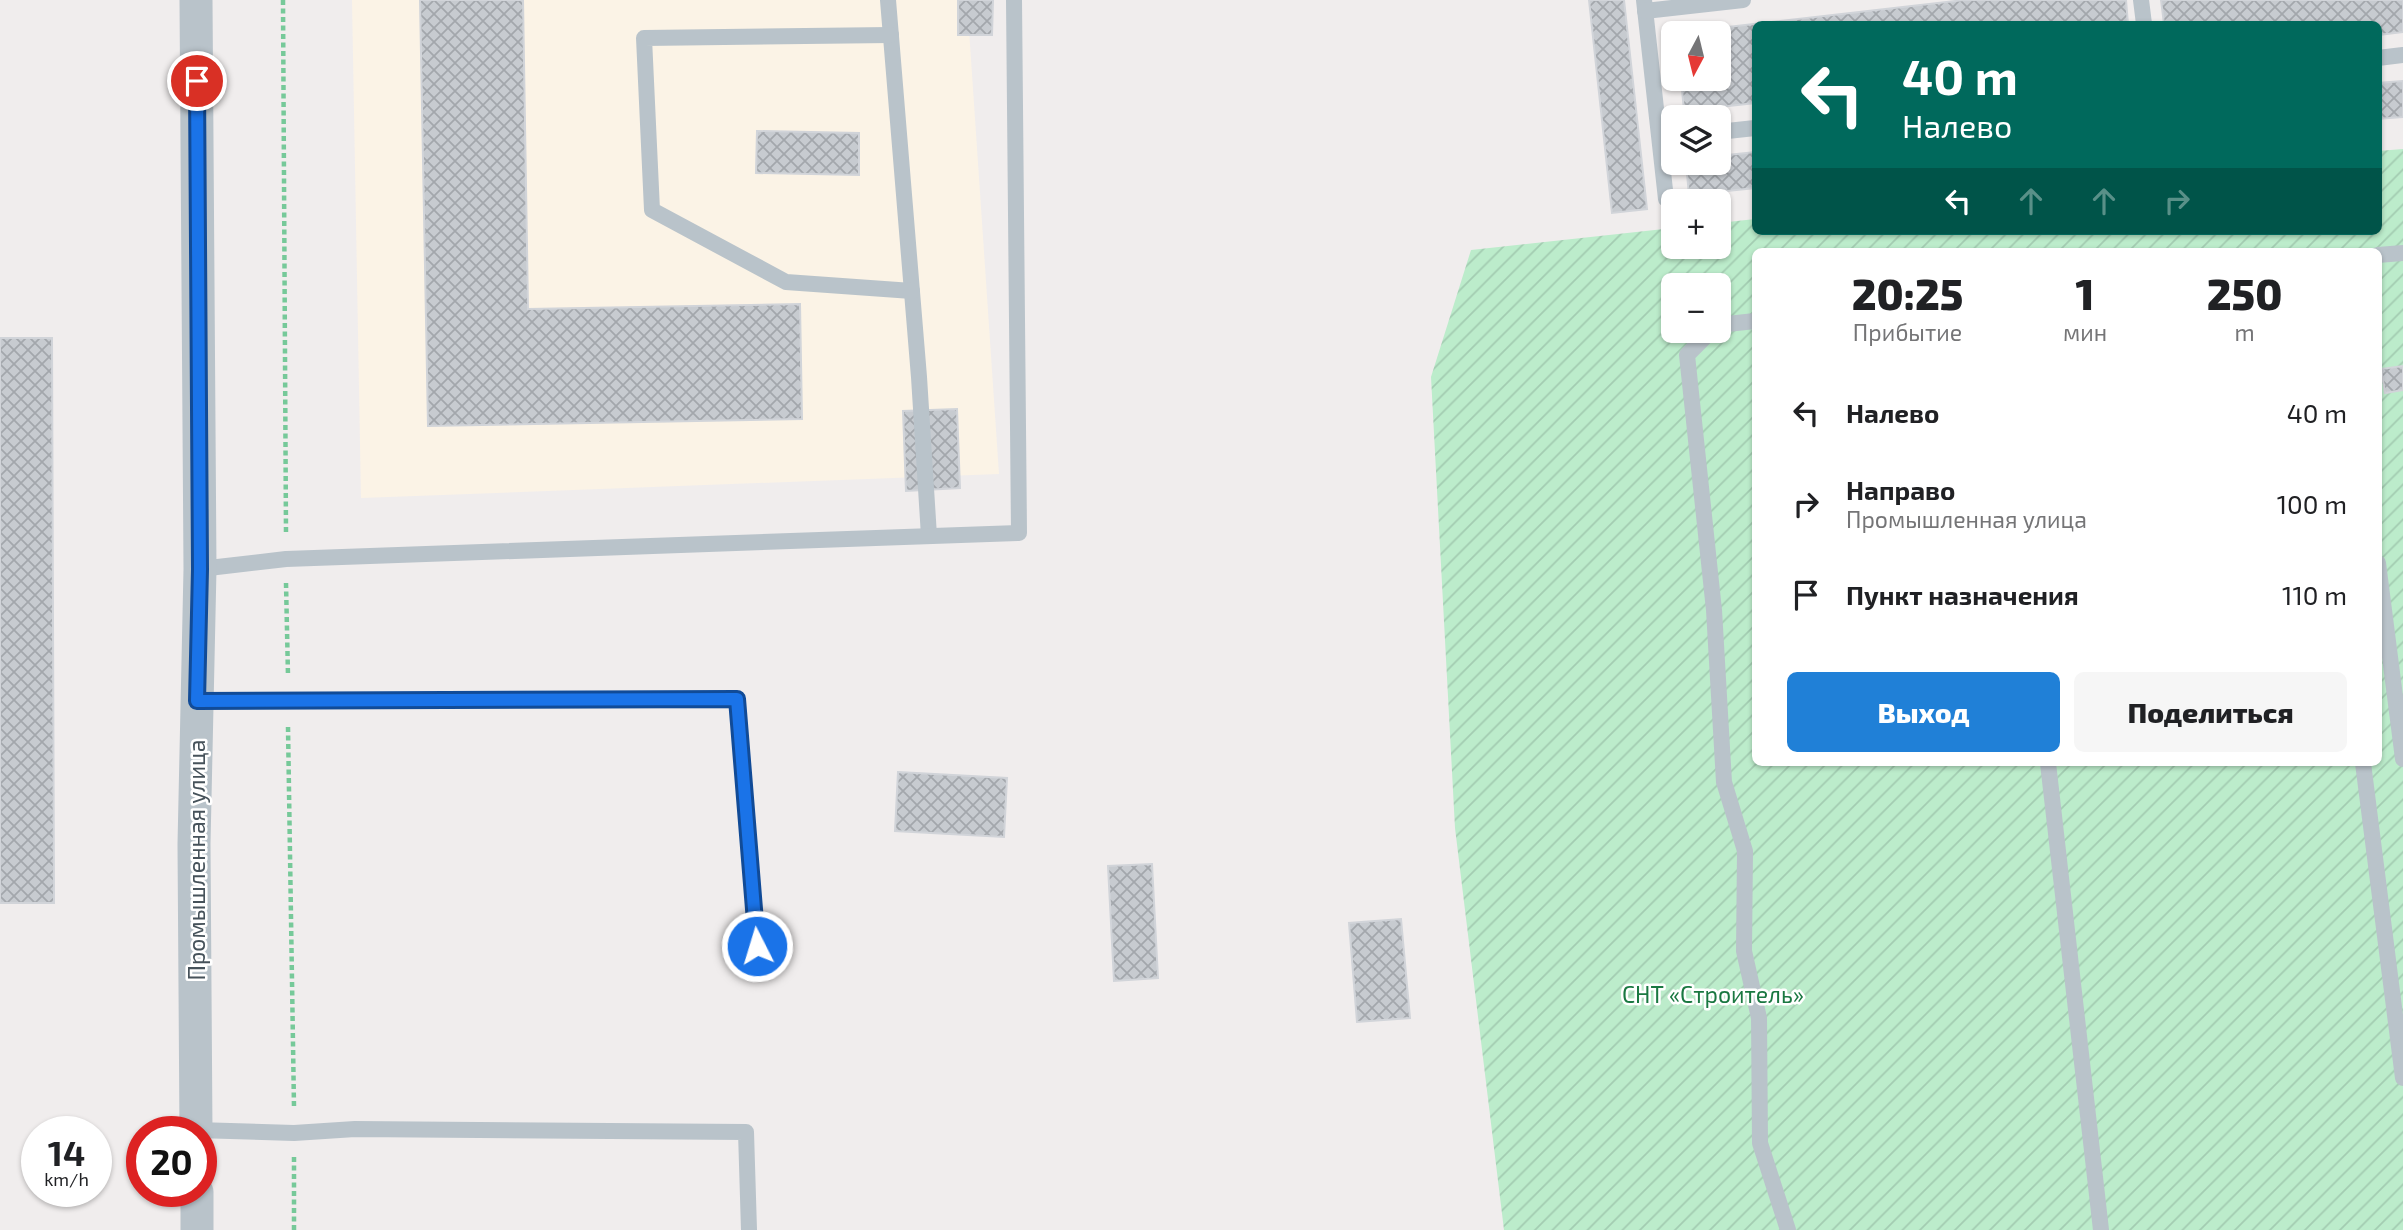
<!DOCTYPE html>
<html lang="ru">
<head>
<meta charset="utf-8">
<style>
  :root { --surface:#fff; --page:#f6f6f6; --text:#202124; --muted:#757577; --accent:#2080d7 }
  body { margin:0; font-family:"Exo 2",sans-serif; background:var(--page); color:var(--text); height:100vh; display:flex; flex-direction:column; font-size:26px; white-space:nowrap }
  * { box-sizing:border-box; margin:0 }
  p { font-size:23px; color:var(--muted) }
  .icon { flex:none; width:38px; height:38px; fill:none; stroke:currentColor; stroke-width:2; stroke-linecap:round; stroke-linejoin:round }
  .map { position:relative; flex:1; overflow:hidden }
  .side { position:absolute; left:1752px; top:248px; width:630px; height:518px; display:flex; flex-direction:column; background:var(--surface); border-radius:10px; box-shadow:0 2px 5px #0004 }
  .side>* { flex:none }
  .guide { position:absolute; left:1752px; top:21px; width:630px; height:214px; border-radius:10px; box-shadow:0 2px 5px #0004; background:#00695c; color:#fff; overflow:hidden }
  .needle { width:46px; rotate:187deg }
  .tools { position:absolute; left:1661px; top:21px; display:grid; gap:14px }
  .tools a { display:grid; place-items:center; width:70px; height:70px; border-radius:10px; background:var(--surface); box-shadow:0 2px 5px #0004; font-size:35px }
  .speed { position:absolute; left:21px; top:1116px; display:flex; gap:14px; font-size:35px; font-weight:700; text-align:center }
  .speed>* { display:grid; place-content:center; width:91px; height:91px; border-radius:50%; background:var(--surface); box-shadow:0 2px 5px #0004; line-height:1 }
  .speed small { font-size:18px; font-weight:400 }
  .speed .limit { border:10px solid #d22; background:#fff; color:#111 }
  .pin { position:absolute; display:grid; place-items:center; width:60px; height:60px; color:#fff; margin:-30px; border:4px solid #fff; border-radius:50%; box-shadow:0 2px 7px #0007 }
  .me { position:absolute; width:77px; margin:-38px; rotate:355deg; stroke-linejoin:round; filter:drop-shadow(0 0 5px #0008) }
  .turn { display:flex; align-items:center; gap:24px; height:147px; padding:0 35px; font-size:32px }
  .turn .icon { width:91px; height:91px; stroke-width:2.5 }
  .turn b { display:block; font-size:49px; line-height:60px }
  .lanes { display:flex; align-items:center; height:66px; padding:0 35px; background:#0003; justify-content:center; gap:35px; direction:ltr }
  .lanes .off { opacity:.35 }
  .eta { display:flex; justify-content:space-evenly; align-items:center; height:119px; text-align:center }
  .eta b { font-size:42px; font-weight:800; line-height:49px }
  .action { display:flex; gap:14px; margin-top:auto; padding:14px 35px }
  .action a { flex:1; height:80px; border-radius:10px; background:var(--accent); color:#fff; font-size:28px; font-weight:800; line-height:80px; text-align:center }
  .action a+a { background:var(--page); color:var(--text) }
  ul { padding:0; list-style:none }
  li { display:flex; align-items:center; gap:21px; height:91px; padding:0 35px }
  li div { flex:1 }
  li b { display:block; font-size:26px }
  li em { font-style:normal }
  .map>svg:first-child { display:block }
  .commercial { fill:#fbf3e6 }
  .garden { fill:url(#garden-furrows); fill-rule:evenodd }
  .building { fill:url(#building-cross-hatch); stroke:#d1d4d9; stroke-width:2 }
  .lines { fill:none; stroke-linecap:round; stroke-linejoin:round }
  .path { stroke:#76c999; stroke-width:4.5; stroke-dasharray:5 3.5; stroke-linecap:butt }
  .service { stroke:#b9c3ca; stroke-width:16 }
  .minor { stroke:#b9c3ca; stroke-width:33 }
  .route-casing { stroke:#114b97; stroke-width:18 }
  .route { stroke:#1a73e8; stroke-width:12 }
  .labels { text-anchor:middle; dominant-baseline:central; stroke-width:5; stroke-linejoin:round; paint-order:stroke }
  .street-label { font-size:23px; fill:#46525a; stroke:#fff }
  .park-label { font-size:23px; fill:#1a7841; stroke:#fff }
</style>
</head>
<body>
<div class="map">
<svg width="2403" height="1230" viewBox="0 0 2403 1230">
  <defs>
    <pattern id="garden-furrows" width="10" height="10" patternUnits="userSpaceOnUse" patternTransform="scale(1.75)"><rect width="10" height="10" fill="#bceccb"/><path d="M-1 1l2-2M0 10L10 0M9 11l2-2" fill="none" stroke="#a3ccb1"/></pattern>
    <pattern id="building-cross-hatch" width="8" height="8" patternUnits="userSpaceOnUse" patternTransform="scale(1.75)"><rect width="8" height="8" fill="#c7cbd0"/><path d="M0 0l8 8M0 8l8-8" fill="none" stroke="#a3a7ac"/></pattern>
  </defs>
  <rect width="100%" height="100%" fill="#f0eded"/>
  <polygon class="commercial" points="352,0 967,0 999,474 361,498"/>
  <path class="garden" d="M2403 149V1230H1504L1455 828 1431 377 1471 250 1673 228V247H1718L1719 223 1755 219V231H2378V151ZM1755 252H2378V763H1755ZM1673 285H1718V331H1673Z"/>
  <g class="building">
    <polygon points="420,0 523,0 528,309 800,304 802,419 428,426"/>
    <polygon points="958,0 993,0 992,35 958,35"/>
    <polygon points="1589,0 1624,0 1647,209 1612,213"/>
    <polygon points="1964,0 2126,0 2128,24 1755,24 1755,103 1684,111 1681,79 1718,79 1718,33 1675,33"/>
    <polygon points="2161,0 2403,0 2403,32 2378,35 2378,24 2164,24"/>
    <polygon points="2403,81 2403,117 2378,119 2378,83"/>
    <polygon points="757,131 859,133 859,175 756,173"/>
    <polygon points="1755,152 1755,188 1689,195 1686,163 1718,163 1718,156"/>
    <polygon points="0,338 52,338 54,903 0,903"/>
    <polygon points="2403,366 2403,390 2385,393 2381,369"/>
    <polygon points="957,409 960,488 906,491 903,411"/>
    <polygon points="898,772 1007,778 1004,837 895,831"/>
    <polygon points="1152,864 1158,978 1114,981 1108,866"/>
    <polygon points="1401,919 1410,1018 1357,1022 1349,923"/>
  </g>
  <g class="lines">
    <g class="path">
      <polyline points="283,0 286,533"/>
      <polyline points="286,583 288,676"/>
      <polyline points="288,727 294,1107"/>
      <polyline points="294,1230 294,1157"/>
    </g>
    <g class="service">
      <polyline points="888,0 919,377 929,536"/>
      <polyline points="1644,0 1666,199"/>
      <polyline points="2141,0 2144,24"/>
      <polyline points="1645,11 1743,0"/>
      <polyline points="891,35 644,38 652,210 786,282 912,291"/>
      <polyline points="2378,58 2403,55"/>
      <polyline points="1718,132 1755,128"/>
      <polyline points="2378,255 2403,253"/>
      <polyline points="1718,325 1755,321"/>
      <polyline points="1711,331 1687,355 1714,610 1724,782 1745,851 1744,951 1759,1018 1760,1143 1788,1230"/>
      <polyline points="2378,563 2403,759"/>
      <polyline points="200,569 286,559 1019,533 1014,0"/>
      <polyline points="197,701 737,700 757,945"/>
      <polyline points="2048,763 2101,1230"/>
      <polyline points="2363,763 2403,1078"/>
      <polyline points="196,1130 294,1133 355,1129 746,1132 749,1230"/>
    </g>
    <g class="minor">
      <polyline points="196,0 200,569 194,844 196,1132"/>
      <polyline points="197,1192 197,1230"/>
    </g>
  </g>
  <g class="lines">
    <g class="route-casing">
      <polyline id="route" points="197,81 200,569 197,701 737,699 757,946"/>
    </g>
    <use href="#route" class="route"/>
  </g>
  <g class="labels">
    <g class="street-label">
      <text transform="translate(196 860) rotate(-90)">Промышленная улица</text>
    </g>
    <g class="park-label">
      <text x="1713" y="994">СНТ «Строитель»</text>
    </g>
  </g>
</svg>
<div class="tools">
<a><svg class="needle" viewBox="-14 -14 28 28"><path d="M0-13l5 13h-10z" fill="#e53935"/><path d="M0 13l5-13h-10z" fill="#757577"/></svg></a>
<a><svg class="icon" aria-label="layers" viewBox="0 0 24 24"><path d="M12 4l9 5-9 5-9-5zM3 14l9 5 9-5"/></svg></a>
<a>+</a>
<a>−</a>
</div>
<div class="speed"><div>14<small>km/h</small></div><div class="limit">20</div></div>
<div class="pin" style="left:197px;top:81px;background:#d93025"><svg class="icon" aria-label="arrive" viewBox="0 0 24 24"><path d="M6 21V4h12l-3 4 3 4H6"/></svg></div>
<svg class="me" style="left:757px;top:946px" viewBox="-20 -20 40 40"><circle r="17" fill="#1a73e8" stroke="#fff" stroke-width="3"/><path d="M0-11L8 9 0 5-8 9z" fill="#fff"/></svg>
<div class="guide">
<div class="turn"><svg class="icon" aria-label="left" viewBox="0 0 24 24"><path d="M17 20v-9H6M10 6l-5 5 5 5"/></svg><div><b>40 m</b>Налево</div></div>
<div class="lanes"><svg class="icon" aria-label="left" viewBox="0 0 24 24"><path d="M17 20v-9H6M10 6l-5 5 5 5"/></svg><svg class="icon off" aria-label="ahead" viewBox="0 0 24 24"><path d="M12 20V5M6 11l6-6 6 6"/></svg><svg class="icon off" aria-label="ahead" viewBox="0 0 24 24"><path d="M12 20V5M6 11l6-6 6 6"/></svg><svg class="icon off" aria-label="right" viewBox="0 0 24 24"><path d="M7 20v-9h11M14 6l5 5-5 5"/></svg></div>
</div>
<section class="side">
<div class="eta">
<div><b>20:25</b><p>Прибытие</p></div>
<div><b>1</b><p>мин</p></div>
<div><b>250</b><p>m</p></div>
</div>
<ul>
<li><svg class="icon" aria-label="left" viewBox="0 0 24 24"><path d="M17 20v-9H6M10 6l-5 5 5 5"/></svg><div><b>Налево</b></div><em>40 m</em></li>
<li><svg class="icon" aria-label="right" viewBox="0 0 24 24"><path d="M7 20v-9h11M14 6l5 5-5 5"/></svg><div><b>Направо</b><p>Промышленная улица</p></div><em>100 m</em></li>
<li><svg class="icon" aria-label="arrive" viewBox="0 0 24 24"><path d="M6 21V4h12l-3 4 3 4H6"/></svg><div><b>Пункт назначения</b></div><em>110 m</em></li>
</ul>
<div class="action"><a>Выход</a><a>Поделиться</a></div>
</section>
</div>
</body>
</html>
